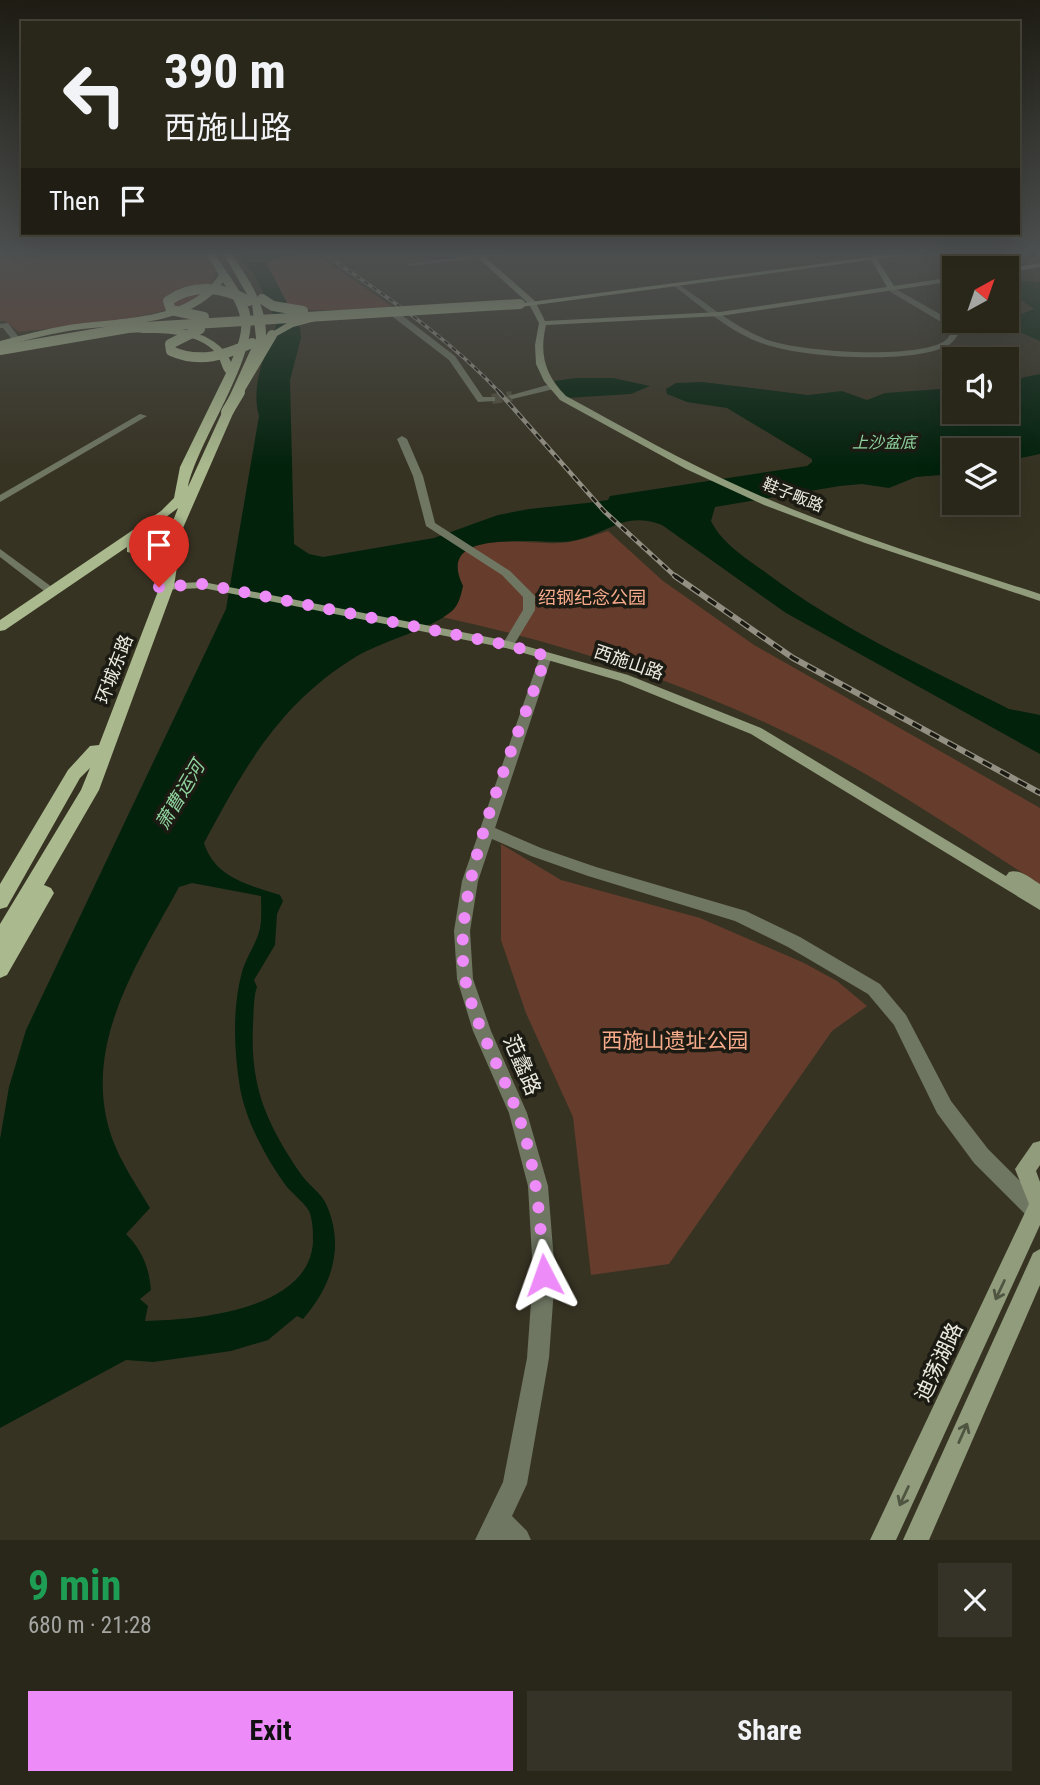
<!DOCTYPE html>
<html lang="en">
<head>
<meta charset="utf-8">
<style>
  :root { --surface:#29261a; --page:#353227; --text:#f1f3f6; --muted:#a5a5a2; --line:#454339; --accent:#ed8cf9 }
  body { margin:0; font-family:"Roboto Condensed","Noto Sans SC",sans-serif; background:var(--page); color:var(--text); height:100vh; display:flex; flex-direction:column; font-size:26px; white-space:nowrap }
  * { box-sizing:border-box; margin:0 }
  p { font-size:23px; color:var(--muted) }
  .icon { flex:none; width:38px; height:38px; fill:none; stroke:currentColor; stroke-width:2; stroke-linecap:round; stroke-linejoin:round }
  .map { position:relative; height:1540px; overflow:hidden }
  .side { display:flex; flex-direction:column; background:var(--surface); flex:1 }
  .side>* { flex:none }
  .guide { position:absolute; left:21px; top:21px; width:999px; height:214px; border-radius:0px; box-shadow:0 7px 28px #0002,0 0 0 2px var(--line); background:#29261a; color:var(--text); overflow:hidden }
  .needle { width:46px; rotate:40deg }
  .controls { position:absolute; left:942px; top:256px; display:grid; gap:14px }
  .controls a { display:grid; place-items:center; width:77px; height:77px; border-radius:0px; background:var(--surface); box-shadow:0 7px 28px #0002,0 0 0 2px var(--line); font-size:35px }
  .pin { position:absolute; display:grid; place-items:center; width:60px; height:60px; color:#fff; margin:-72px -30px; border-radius:50% 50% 50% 0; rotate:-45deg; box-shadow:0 0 7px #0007 }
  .pin .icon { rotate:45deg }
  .me { position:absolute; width:77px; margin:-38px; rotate:356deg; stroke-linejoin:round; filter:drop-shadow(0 0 5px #0008) }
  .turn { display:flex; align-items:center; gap:24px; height:147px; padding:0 28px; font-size:32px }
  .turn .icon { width:91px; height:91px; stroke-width:2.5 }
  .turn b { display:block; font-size:49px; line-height:60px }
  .then { display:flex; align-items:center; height:66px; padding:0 28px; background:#0003; gap:14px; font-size:26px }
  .round { display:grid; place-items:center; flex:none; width:74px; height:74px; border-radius:0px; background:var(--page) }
  .headline { display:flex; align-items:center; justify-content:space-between; height:119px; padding:0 28px }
  h1 { font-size:42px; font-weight:700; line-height:52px; color:#1e9e55 }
  .primary-button { display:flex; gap:14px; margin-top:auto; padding:14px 28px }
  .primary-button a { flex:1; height:80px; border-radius:0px; background:var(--accent); color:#111; font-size:28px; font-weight:700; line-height:80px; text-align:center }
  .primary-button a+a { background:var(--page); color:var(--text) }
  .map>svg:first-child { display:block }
  .built { fill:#3e3821 }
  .green { fill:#663d2c }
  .water { fill:#02220c; fill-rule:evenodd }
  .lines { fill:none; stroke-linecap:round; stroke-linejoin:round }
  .street-tunnel { stroke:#524f3f; stroke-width:10; stroke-dasharray:10 5; stroke-linecap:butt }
  .street { fill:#6f7662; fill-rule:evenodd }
  .secondary { fill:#909c7b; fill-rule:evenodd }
  .primary { fill:#aab98e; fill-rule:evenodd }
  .rail-far2-casing { stroke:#939083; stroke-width:3.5 }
  .rail-far1-casing { stroke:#939083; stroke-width:4.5 }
  .rail-casing { stroke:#939083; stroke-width:6 }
  .rail-far2 { stroke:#1c1b13; stroke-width:2; stroke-dasharray:5; stroke-linecap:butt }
  .rail-far1 { stroke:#1c1b13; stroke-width:2.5; stroke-dasharray:7; stroke-linecap:butt }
  .rail { stroke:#1c1b13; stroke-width:3.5; stroke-dasharray:10; stroke-linecap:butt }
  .primary-bridge-far1 { stroke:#aab98e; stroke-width:10 }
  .primary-bridge { stroke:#aab98e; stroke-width:12 }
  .oneway { stroke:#505542 }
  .route { stroke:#ed8cf9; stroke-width:12; stroke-dasharray:0 21.6 }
  .labels { text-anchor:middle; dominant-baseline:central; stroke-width:7; stroke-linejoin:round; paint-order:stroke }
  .far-water-label { font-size:16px; font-style:italic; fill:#8ed29d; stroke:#1c1b13 }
  .far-street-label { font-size:16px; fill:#edebe0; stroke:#1c1b13 }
  .park-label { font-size:18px; fill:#f8ab8b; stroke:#1c1b13 }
  .street-label { font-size:18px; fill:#edebe0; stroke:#1c1b13 }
  .water-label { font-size:19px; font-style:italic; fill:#8ed29d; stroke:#1c1b13 }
  .near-park-label { font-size:21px; fill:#f8ab8b; stroke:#1c1b13 }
  .near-street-label { font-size:21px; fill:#edebe0; stroke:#1c1b13 }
</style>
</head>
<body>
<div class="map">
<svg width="1040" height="1540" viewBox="0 0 1040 1540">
  <rect width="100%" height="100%" fill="#373323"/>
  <polygon class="built" points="723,253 837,253 751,268"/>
  <g class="green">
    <path d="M0 253H206L218 268C214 275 211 287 205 292 178 319 58 327 19 332L5 321H0Z"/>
    <polygon points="253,253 314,253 397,310 311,310 282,304"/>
    <path d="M608 531 663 581 754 645 1040 808V884C983 848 927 810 869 776 737 700 590 649 442 617L454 609 463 586C433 526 532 545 560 543 577 542 592 536 608 531Z"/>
    <polygon points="501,844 561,880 700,918 804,963 837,981 867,1006 832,1031 669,1264 591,1275 573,1117 526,1013 501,940"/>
  </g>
  <g class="water">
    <path d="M239 253H316L274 259 267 264 300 328 301 338 290 380 294 544 309 554 323 557 434 538 498 515 529 509 587 503 608 500 610 496 807 466 812 462V459L727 408 687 402 667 394 666 389 676 383 702 382 808 395 842 391 867 400 885 393 954 388V411H1006V381L1040 374V454L1006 461V450H954V474L916 477 889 488 862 484 840 486 715 507 711 521C722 543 744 557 765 572 843 631 922 665 1009 709L1040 715V754L786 613 662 525C622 510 609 535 571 541 543 546 432 524 463 586 461 595 459 604 453 610 434 628 383 641 357 656 279 704 246 765 204 843 215 878 249 885 280 895L283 901 277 914 275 945 254 980 257 987C253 998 254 1012 253 1024 250 1087 266 1122 300 1173 308 1185 322 1193 327 1206 345 1248 331 1287 303 1319L297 1316 268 1340 231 1351 153 1362 126 1360 0 1428V1139L9 1087 26 1030 226 609 259 416C250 384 266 353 277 323L257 279ZM192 883 261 896C261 906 262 918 260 928 257 943 246 957 242 972 232 1008 234 1051 240 1088 246 1121 265 1156 284 1183 291 1193 303 1201 309 1211 313 1220 313 1233 313 1242 309 1311 194 1320 145 1321L148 1306 140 1299 151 1290C149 1267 142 1250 126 1234L150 1208C137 1186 121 1163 112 1138 80 1046 138 963 179 887Z"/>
    <polygon points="1006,280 1040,282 1040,341 1003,325 1004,321 1034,309 1006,289"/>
    <polygon points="576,378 613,378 650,386 631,394 566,398 554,381"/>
  </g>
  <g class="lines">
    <polyline class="street-tunnel" points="492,399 512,396"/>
    <g class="street">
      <polygon points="480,254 482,257 410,266 407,264"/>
      <path d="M674 284H678C706 303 733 326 765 339 798 352 908 359 941 343 946 341 949 337 952 332L948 326 889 291 892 287 954 322 960 332C956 338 952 344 945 347 906 364 805 358 764 344 731 333 702 307 674 286Z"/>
      <polygon points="393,313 399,313 455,356 483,397 495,397 495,401 478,402 449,360 393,317"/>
      <polygon points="8,323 21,340 20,342 14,342 3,328 0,328 0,324"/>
      <polygon points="551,384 554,385 554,389 512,399 508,396"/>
      <polygon points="140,414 147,416 0,502 0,495"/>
      <polygon points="402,436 407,439 423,476 435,523 510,571 535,596 535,610 512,648 504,648 502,645 523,610 523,597 502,575 426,526 413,476 397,439"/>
      <polygon points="0,549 56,590 56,594 48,594 0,557"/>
      <polygon points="546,652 552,656 495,828 541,848 596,867 746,911 800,937 880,984 906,1015 951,1101 988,1149 1040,1201 1040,1220 1036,1221 1029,1218 974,1163 937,1113 894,1025 868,994 788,947 735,921 588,876 531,856 492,839 478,881 470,931 473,979 491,1031 527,1113 548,1186 555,1274 549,1358 527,1484 512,1516 527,1531 531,1540 475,1540 503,1482 527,1358 533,1274 528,1186 509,1113 473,1031 457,979 454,931 462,881 540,656"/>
    </g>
    <g class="secondary">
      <path d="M473 253H513L510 255 485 257 535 301 545 321 720 312 887 287 871 259 872 253H878L877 259 894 286 954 277V281L720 316 546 325C539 354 545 375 566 396 625 428 684 462 745 489 840 532 941 562 1040 594V601L865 543 764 505 686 469 560 400 544 381 536 364 535 345 539 323 529 304Z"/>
      <polygon points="1040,263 1040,267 1006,273 1006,269"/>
      <path d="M203 582 508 641 628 675 761 728 1006 876 1009 872C1020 868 1031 879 1040 884V910L751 734 620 681 506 648 203 588 159 590 153 587 159 584Z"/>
      <polygon points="1040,1141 1040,1165 1036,1171 1040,1182 1040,1225 896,1540 870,1540 1029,1204 1015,1169 1033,1143"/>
      <polygon points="1040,1249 1040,1285 929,1540 903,1540 1033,1253"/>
    </g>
    <g class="primary">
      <path d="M206 253H214C225 270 239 288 248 307 265 348 197 441 188 487L256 338 252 303 223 253H231C249 280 267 304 266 338L183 528 174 586 99 790 44 885 51 888 54 893 7 975 0 978V924L81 790 90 768 80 778 7 907 0 909V884L68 770 90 746 99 745 160 586 168 537 132 553 127 552V547L5 630 0 631V620L161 511 174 498 180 467 226 373C221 367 221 359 216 353 199 333 166 333 142 333L139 332V328C169 324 218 330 231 362 247 325 244 316 223 282 192 328 118 323 68 331 45 335 23 341 0 347V341C23 335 46 329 69 325 121 317 186 322 219 275ZM178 508 171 526 129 545Z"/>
      <polygon points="902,253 922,253 520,307 515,304"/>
      <polygon points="316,315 319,316 319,320 293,327 275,337 267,335 287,323"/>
    </g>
    <g class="rail-far2-casing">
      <path id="rail-far2" d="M323 253C387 297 448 337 501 394"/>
    </g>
    <g class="rail-far1-casing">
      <polyline id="rail-far1" points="499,392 604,511 677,578"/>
    </g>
    <g class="rail-casing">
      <polyline id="rail" points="675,576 793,658 1040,793"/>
    </g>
    <use href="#rail-far2" class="rail-far2"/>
    <use href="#rail-far1" class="rail-far1"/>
    <use href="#rail" class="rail"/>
    <g class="primary-bridge-far1">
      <polyline points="262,299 273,306 303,311"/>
      <path d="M204 317 171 310 168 301C193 283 223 287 249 301"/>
      <path d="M200 329 170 344 171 351C200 364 225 355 252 343"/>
      <polyline points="0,350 128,328 520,304"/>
      <polyline points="237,394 272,335"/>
    </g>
    <polyline class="primary-bridge" points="227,412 239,392"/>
  </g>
  <defs><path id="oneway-shaft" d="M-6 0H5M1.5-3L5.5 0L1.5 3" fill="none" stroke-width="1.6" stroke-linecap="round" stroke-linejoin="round" transform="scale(1.75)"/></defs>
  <g class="oneway">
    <use href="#oneway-shaft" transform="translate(1000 1290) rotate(115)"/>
    <use href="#oneway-shaft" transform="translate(963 1433) rotate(-66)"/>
    <use href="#oneway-shaft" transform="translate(904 1496) rotate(115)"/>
  </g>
  <linearGradient id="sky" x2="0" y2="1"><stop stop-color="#1e1c13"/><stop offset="0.54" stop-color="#4d5050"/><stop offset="1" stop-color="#4d5050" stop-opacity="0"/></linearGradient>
  <rect width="1040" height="468" fill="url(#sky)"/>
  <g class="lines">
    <path class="route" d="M159 587 203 584 508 645 546 656C516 745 449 887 465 978 474 1025 501 1068 517 1112 537 1165 540 1219 544 1275"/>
  </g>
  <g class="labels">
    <g class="far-water-label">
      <text x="884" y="442">上沙盆底</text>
    </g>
    <g class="far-street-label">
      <text transform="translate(793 495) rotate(22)">鞋子畈路</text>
    </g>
    <g class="park-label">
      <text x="592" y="597">绍钢纪念公园</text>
    </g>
    <g class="street-label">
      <text transform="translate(629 662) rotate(19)">西施山路</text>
      <text transform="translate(114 669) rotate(-69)">环城东路</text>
    </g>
    <g class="water-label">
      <text transform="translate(180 795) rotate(-59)">萧曹运河</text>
    </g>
    <g class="near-park-label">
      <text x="675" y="1041">西施山遗址公园</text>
    </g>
    <g class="near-street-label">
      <text transform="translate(522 1065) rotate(67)">范蠡路</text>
      <text transform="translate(939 1362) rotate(-65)">迪荡湖路</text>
    </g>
  </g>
</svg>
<div class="controls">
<a><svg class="needle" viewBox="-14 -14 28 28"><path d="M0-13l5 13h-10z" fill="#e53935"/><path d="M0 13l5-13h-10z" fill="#a5a5a2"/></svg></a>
<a><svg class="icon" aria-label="sound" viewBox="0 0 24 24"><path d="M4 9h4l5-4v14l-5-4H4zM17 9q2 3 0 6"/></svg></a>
<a><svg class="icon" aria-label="layers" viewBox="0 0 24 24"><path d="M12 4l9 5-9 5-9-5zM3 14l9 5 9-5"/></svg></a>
</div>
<div class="pin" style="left:159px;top:587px;background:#d93025"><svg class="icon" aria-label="arrive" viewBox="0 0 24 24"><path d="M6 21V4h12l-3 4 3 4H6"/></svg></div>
<svg class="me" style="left:544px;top:1275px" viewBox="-20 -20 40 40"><path d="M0-17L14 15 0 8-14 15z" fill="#ed8cf9" stroke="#fff" stroke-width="4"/></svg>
<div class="guide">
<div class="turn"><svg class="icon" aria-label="left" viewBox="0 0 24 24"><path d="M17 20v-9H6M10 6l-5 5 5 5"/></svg><div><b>390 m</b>西施山路</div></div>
<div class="then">Then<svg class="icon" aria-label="arrive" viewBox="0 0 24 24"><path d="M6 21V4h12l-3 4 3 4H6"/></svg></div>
</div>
</div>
<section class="side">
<div class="headline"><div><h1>9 min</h1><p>680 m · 21:28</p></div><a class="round"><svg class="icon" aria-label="close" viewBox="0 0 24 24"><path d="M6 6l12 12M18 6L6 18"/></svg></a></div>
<div class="primary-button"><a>Exit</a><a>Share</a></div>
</section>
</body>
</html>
